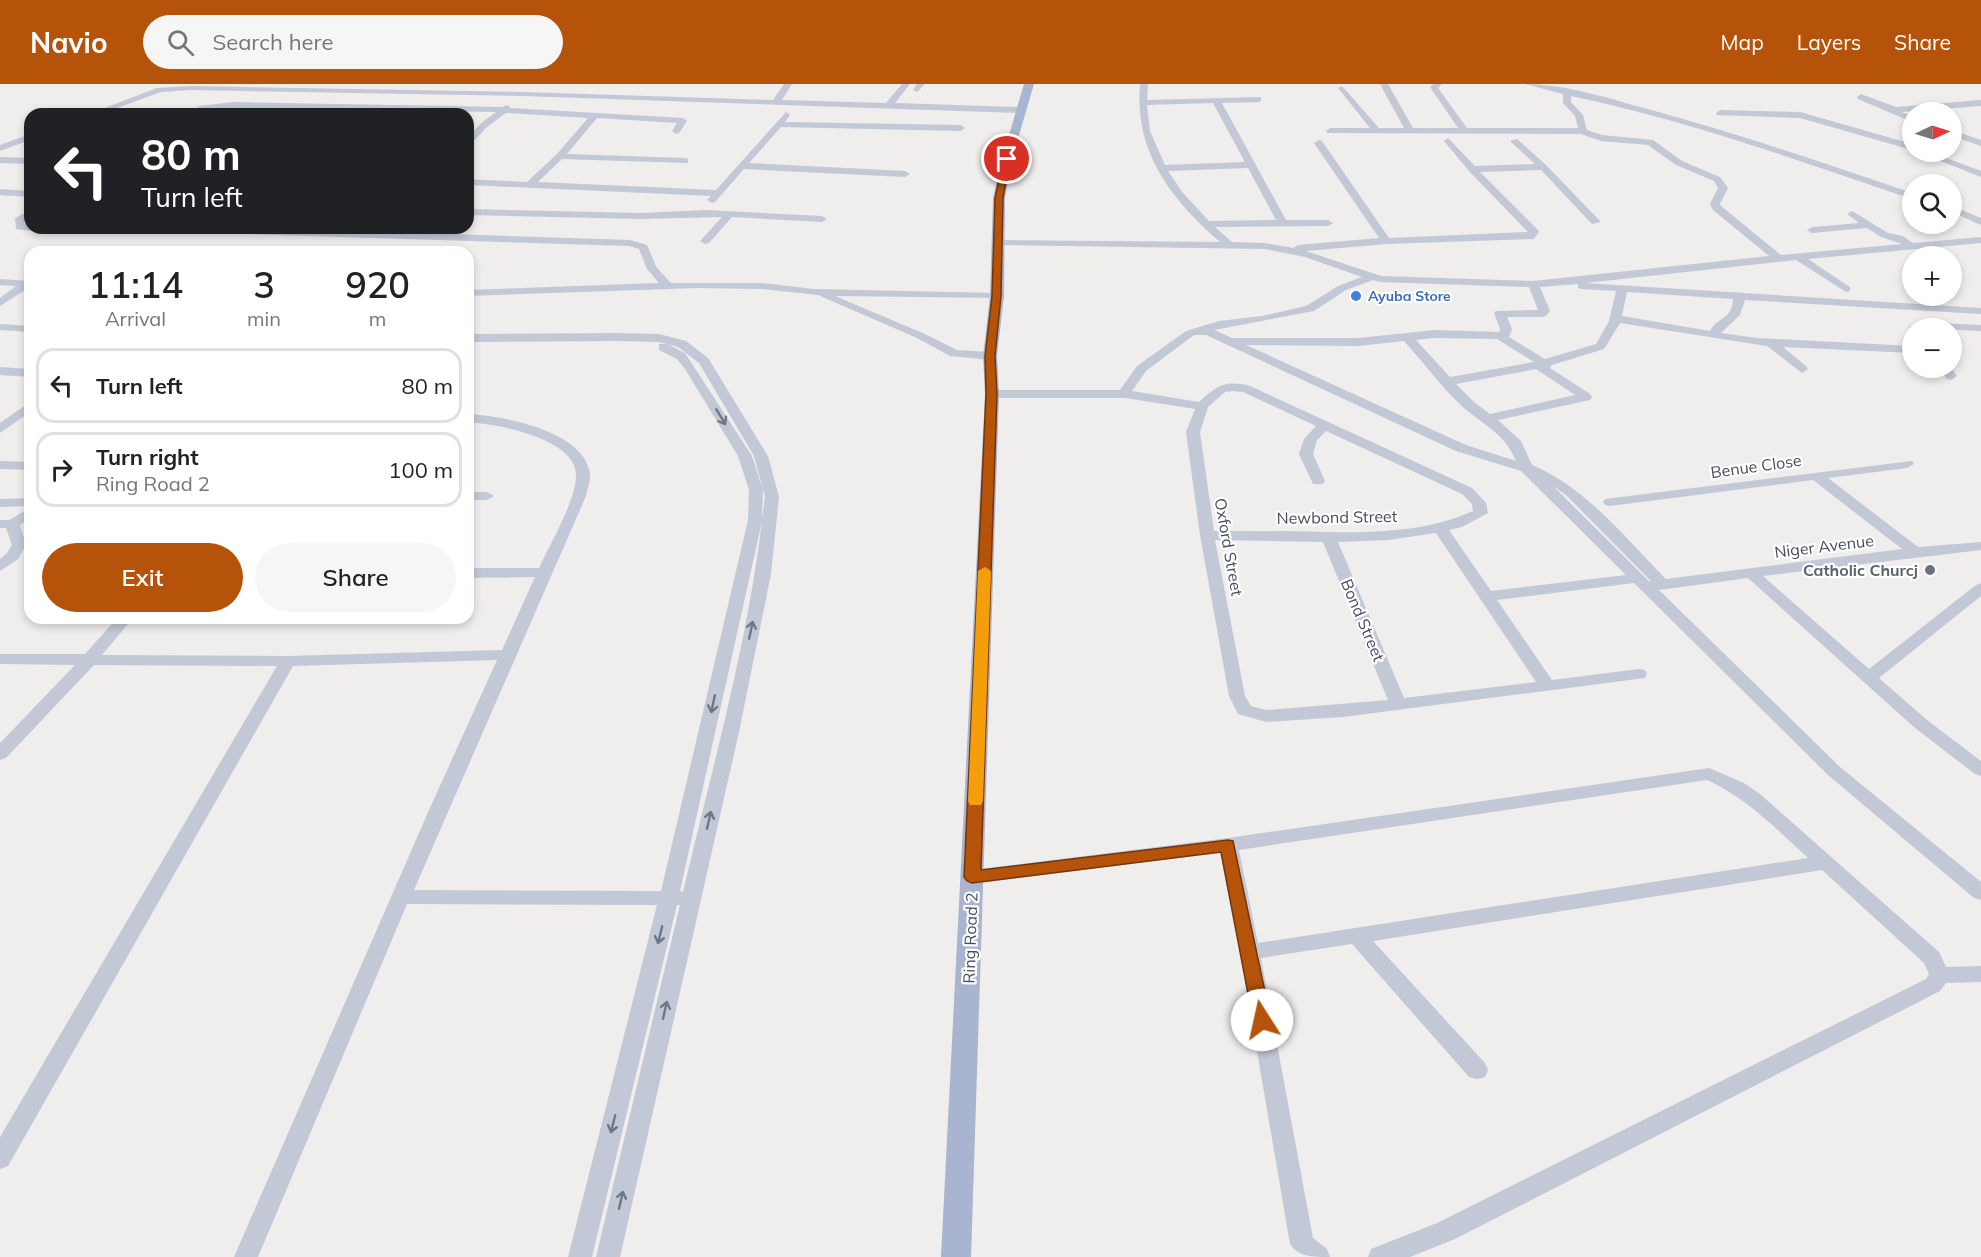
<!DOCTYPE html>
<html lang="en">
<head>
<meta charset="utf-8">
<style>
  :root { --surface:#fff; --page:#f6f6f6; --text:#222; --muted:#767676; --line:#e0e0e0; --accent:#b45309 }
  body { margin:0; font-family:Mulish,sans-serif; background:var(--page); color:var(--text); height:100vh; display:flex; flex-direction:column; font-size:22px; white-space:nowrap }
  * { box-sizing:border-box; margin:0 }
  p { font-size:20px; color:var(--muted) }
  .icon { flex:none; width:33px; height:33px; fill:none; stroke:currentColor; stroke-width:2; stroke-linecap:round; stroke-linejoin:round }
  .map { position:relative; flex:1; overflow:hidden }
  .drawer { position:absolute; left:24px; top:162px; width:450px; height:378px; display:flex; flex-direction:column; background:var(--surface); border-radius:18px; box-shadow:0 3px 9px #0003 }
  .drawer>* { flex:none }
  .banner { position:absolute; left:24px; top:24px; width:450px; height:126px; border-radius:18px; box-shadow:0 3px 9px #0003; background:#202124; color:#fff; overflow:hidden }
  .needle { width:39px; rotate:86deg }
  .fabs { position:absolute; left:1902px; top:18px; display:grid; gap:12px }
  .fabs a { display:grid; place-items:center; width:60px; height:60px; border-radius:50%; background:var(--surface); box-shadow:0 3px 9px #0003; font-size:30px }
  .pin { position:absolute; display:grid; place-items:center; width:51px; height:51px; color:#fff; margin:-26px; border:3px solid #fff; border-radius:50%; box-shadow:0 2px 6px #0007 }
  .me { position:absolute; width:66px; margin:-33px; rotate:350deg; stroke-linejoin:round; filter:drop-shadow(0 0 4px #0008) }
  .turn { display:flex; align-items:center; gap:21px; height:126px; padding:0 18px; font-size:27px }
  .turn .icon { width:78px; height:78px; stroke-width:2.5 }
  .turn b { display:block; font-size:42px; line-height:51px }
  .eta { display:flex; justify-content:space-evenly; align-items:center; height:102px; text-align:center }
  .eta b { font-size:36px; font-weight:600; line-height:42px }
  .button { display:flex; gap:12px; margin-top:auto; padding:12px 18px }
  .button a { flex:1; height:69px; border-radius:36px; background:var(--accent); color:#fff; font-size:24px; font-weight:600; line-height:69px; text-align:center }
  .button a+a { background:var(--page); color:var(--text) }
  ul { padding:0; list-style:none }
  li { display:flex; align-items:center; gap:18px; height:75px; margin:0 12px 9px; padding:0 6px; border:3px solid var(--line); border-radius:18px }
  li div { flex:1 }
  li b { display:block; font-size:22px }
  li em { font-style:normal }
  header { display:flex; align-items:center; gap:36px; box-sizing:border-box; height:84px; padding:0 30px; background:var(--accent); color:#fff }
  header strong { font-size:28px }
  nav { display:flex; gap:33px; margin-inline-start:auto; font-size:21px }
  .search { width:420px; height:54px; background:var(--page); display:flex; align-items:center; gap:15px; box-sizing:border-box; padding:0 21px; border-radius:33px; color:var(--muted); font-size:22px }
  .map>svg:first-child { display:block }
  .lines { fill:none; stroke-linecap:round; stroke-linejoin:round }
  .minor { fill:#c2c8d6; fill-rule:evenodd }
  .major { fill:#a9b4d0; fill-rule:evenodd }
  .oneway { stroke:#6f7787 }
  .route { fill:#b45309; stroke:#753606; stroke-width:1.5 }
  .slow { fill:#f59e0b }
  .shop-dot { fill:#3f7fe0; stroke:#fff; stroke-width:2 }
  .worship-dot { fill:#6b7280; stroke:#fff; stroke-width:2 }
  .labels { text-anchor:middle; dominant-baseline:central; stroke-width:4.5; stroke-linejoin:round; paint-order:stroke }
  .far-shop-label { font-size:14px; font-weight:bold; fill:#366cbe; stroke:#fff; text-anchor:start }
  .street-label { font-size:16px; fill:#434b5d; stroke:#fff }
  .worship-label { font-size:16px; font-weight:bold; fill:#5b616d; stroke:#fff; text-anchor:end }
</style>
</head>
<body>
<header>
<strong>Navio</strong>
<div class="search"><svg class="icon" aria-label="search" viewBox="0 0 24 24"><circle cx="10" cy="10" r="6"/><path d="M15 15l6 6"/></svg>Search here</div>
<nav><a>Map</a><a>Layers</a><a>Share</a></nav>
</header>
<div class="map">
<svg width="1981" height="1173" viewBox="0 0 1981 1173">
  <rect width="100%" height="100%" fill="#f0eded"/>
  <g class="lines">
    <g class="minor">
      <polygon points="784,0 792,0 782,16 886,19 902,0 910,0 895,19 1020,23 1024,26 1020,29 523,12 191,6 161,8 101,30 89,30 157,4 191,2 523,8 773,16"/>
      <polygon points="917,0 925,0 917,8 913,6"/>
      <path d="M1140 0H1148L1147 16 1261 13V17L1258 18 1222 19 1286 136H1328L1333 139 1328 142 1215 143 1232 158 1265 159 1293 164 1298 161 1379 154 1314 59 1319 56 1322 57 1389 154 1528 148 1469 87 1444 57 1448 54 1475 82 1535 80 1510 57 1517 55 1546 81 1601 138 1592 140 1541 86 1480 88 1538 146 1539 148 1534 155 1386 160 1306 167 1381 192 1533 197 1769 172 1713 126 1710 120 1718 104 1714 97 1676 81 1648 61 1601 57 1581 50 1327 49 1326 47 1330 44H1370L1338 4 1342 2 1379 44H1404L1380 0H1388L1413 44H1458L1430 3 1433 0H1442L1438 4 1467 44H1578L1575 32 1563 19V10L1525 0C1568 0 1613 16 1655 27 1742 51 1827 80 1912 109V115L1909 114C1797 76 1686 36 1571 12V18L1583 31 1587 46 1602 51 1653 56 1682 77 1720 93 1728 104 1720 120 1721 122 1781 171 1902 160 1881 153 1867 144 1812 149 1807 146 1812 143 1859 139 1847 130 1852 127 1888 149 1903 152 1913 159 1981 153V159L1808 175 1850 203V207L1846 208 1796 176 1585 199 1981 224V230L1745 216 1740 231 1721 249 1757 254 1912 262V269L1783 263 1806 282 1808 285 1802 289 1767 262 1620 239 1604 265 1552 281 1550 284 1590 310 1592 313 1590 316 1498 336 1521 357 1532 381C1587 404 1625 454 1666 495L1902 465 1813 396 1610 422 1605 421 1603 418 1605 415 1912 377 1914 380 1907 384 1828 394 1918 463 1981 458V466L1763 492 1869 585 1976 501 1981 499V512L1879 594 1927 636 1981 677V692L1975 690 1915 644 1748 494 1659 506 1840 683 1981 798V816L1974 814 1828 691 1634 499 1497 516 1552 596 1639 585 1645 586 1647 590 1645 594 1343 633 1266 638 1238 630 1229 612 1200 451 1186 348 1195 325 1125 314H992L986 310 992 306H1120L1137 282 1186 247 1219 237 1262 232 1306 222 1338 202 1362 193 1305 173 1265 165 993 161V157L997 156 1220 158C1172 116 1134 69 1140 0ZM1213 19 1245 78 1165 81 1150 47 1147 21ZM1248 84 1276 136 1209 137 1183 109 1168 87ZM1373 196 1380 198 1529 203 1538 226 1496 227 1494 229 1500 245 1499 248 1435 246 1358 254H1232L1214 246 1314 227 1346 206ZM1578 200V204L1582 205 1616 207 1609 237 1596 260 1545 275 1509 253 1512 245 1507 233H1542L1546 232 1550 227 1540 203ZM1627 208 1733 215C1732 236 1718 232 1710 247L1622 232ZM1194 251H1206L1456 367 1521 387 1626 491 1491 507 1449 446 1462 443 1488 429 1486 419 1472 404 1250 302C1225 296 1218 301 1199 318L1132 307 1146 287ZM1435 254 1497 255 1534 278 1450 293 1416 256ZM1404 257C1424 279 1442 304 1464 324 1485 342 1505 350 1516 377L1466 361 1246 261 1358 262ZM1536 285 1575 311 1490 330 1474 318 1456 300ZM1232 307 1243 308 1316 342 1304 355 1299 370 1313 400H1323L1325 397 1313 370 1317 356 1326 347 1462 410 1472 420 1473 427C1428 447 1378 449 1329 448 1291 447 1252 447 1214 447L1200 348 1208 323 1225 308ZM1552 401 1567 412 1651 497 1650 498ZM1436 449 1536 598 1404 614 1338 458 1388 456ZM1215 456 1323 458 1388 616 1266 626 1251 622 1245 612Z"/>
      <polygon points="1861,10 1896,23 1981,16 1981,22 1902,28 1912,32 1912,38 1858,15 1857,13"/>
      <polygon points="233,18 502,23 507,21 511,24 683,34 687,37 679,49 676,50 672,47 677,39 597,34 567,70 685,74 688,75 688,79 562,75 538,98 716,106 786,28 790,31 785,38 961,41 965,44 961,47 781,43 749,79 905,87 910,90 905,93 744,85 715,118 712,119 707,116 711,112 468,101 468,95 527,98 557,70 588,34 506,29 487,43 468,63 468,54 481,39 496,28 233,24 184,30 200,22"/>
      <polygon points="1720,26 1800,28 1912,60 1912,66 1800,34 1717,31 1716,29"/>
      <polygon points="1952,46 1981,56 1981,62 1952,52"/>
      <polygon points="30,50 30,56 0,67 0,61"/>
      <polygon points="1918,68 1930,68 1981,87 1981,93"/>
      <polygon points="0,73 30,74 30,80 0,79"/>
      <polygon points="0,105 30,107 30,113 0,111"/>
      <polygon points="1952,122 1981,134 1981,141 1952,128"/>
      <polygon points="468,125 641,129 706,126 822,132 827,135 822,138 732,133 709,159 705,160 700,157 722,133 641,135 468,131"/>
      <polygon points="30,126 30,133 24,137 25,140 30,141 30,144 131,144 126,147 41,148 16,145 15,134"/>
      <polygon points="149,144 274,144 630,156 647,161 657,184 671,199 761,199 814,205 997,209 1003,212 1001,214 835,212 925,250 957,266 990,268 996,272 990,276 950,272 917,254 818,211 761,205 697,204 468,212 468,206 659,199 647,185 639,165 629,162 154,147"/>
      <polygon points="0,195 30,197 30,203 0,222 0,214 16,202 0,201"/>
      <polygon points="1919,238 1981,241 1981,247 1912,244 1912,246 1909,243"/>
      <polygon points="0,240 30,242 30,248 0,246"/>
      <path d="M617 249 659 250 686 257 708 274 768 372 779 413 771 490 739 648 620 1173H596L680 821H677L592 1173H568L657 821 407 820 258 1173H234L429 726 497 576 293 582 8 1082 0 1085V1053L277 582 94 581 6 674 0 676V659L75 581 0 580V570H85L117 534H133L102 571 288 572 502 566 535 493 468 494V484H539C550 460 575 418 576 393 578 354 496 340 468 338V330C503 332 583 346 590 389 591 397 587 405 586 412L414 806 661 807 748 436 749 406 738 372 685 285 677 275 659 266V260H667L685 269 752 372 763 406 762 435 765 413 754 372 699 279 678 263 659 258 617 257 468 258V250ZM762 437C747 562 712 685 683 808L680 807Z"/>
      <polygon points="0,283 30,285 30,293 0,291"/>
      <polygon points="1939,284 1951,284 1957,292 1951,296 1947,295"/>
      <polygon points="30,318 30,328 0,349 0,339"/>
      <polygon points="0,377 30,378 30,386 0,385"/>
      <polygon points="468,408 487,408 494,412 487,416 468,416"/>
      <polygon points="30,414 30,422 0,423 0,415"/>
      <polygon points="30,424 30,434 20,441 26,461 18,475 0,487 0,475 7,469 12,461 6,444 0,444 0,436 9,436"/>
      <path d="M1709 684 1744 699 1760 710 1939 868 1946 883 1981 882V898L1946 899 1940 907 1455 1155 1410 1173H1368L1371 1165 1437 1139 1926 895 1929 890 1924 879 1822 786 1373 857 1485 979 1488 986 1485 993 1477 995 1469 993 1352 860 1261 874 1313 1154 1327 1165 1330 1173C1313 1173 1298 1173 1290 1160L1240 868 1220 769 972 800 965 798 962 793 965 788 972 786 1228 754ZM1707 696C1747 714 1776 745 1808 774L1258 859 1239 766Z"/>
    </g>
    <polygon class="major" points="1024,0 1034,0 1012,75 1005,114 1004,212 997,272 999,310 971,1173 941,1173 985,310 983,272 990,212 993,114 1002,75"/>
  </g>
  <defs><path id="oneway-shaft" d="M-6 0H5M1.5-3L5.5 0L1.5 3" fill="none" stroke-width="1.6" stroke-linecap="round" stroke-linejoin="round" transform="scale(1.5)"/></defs>
  <g class="oneway">
    <use href="#oneway-shaft" transform="translate(721 333) rotate(59)"/>
    <use href="#oneway-shaft" transform="translate(751 546) rotate(-78)"/>
    <use href="#oneway-shaft" transform="translate(713 620) rotate(102)"/>
    <use href="#oneway-shaft" transform="translate(709 736) rotate(-77)"/>
    <use href="#oneway-shaft" transform="translate(660 851) rotate(104)"/>
    <use href="#oneway-shaft" transform="translate(665 926) rotate(-77)"/>
    <use href="#oneway-shaft" transform="translate(613 1040) rotate(104)"/>
    <use href="#oneway-shaft" transform="translate(621 1116) rotate(-77)"/>
  </g>
  <polygon class="route" points="1007,73 1010,75 1003,114 1001,212 995,272 997,310 981,786 1228,756 1233,757 1271,936 1268,941 1262,943 1255,941 1253,936 1221,768 972,799 967,797 964,793 986,310 985,272 992,212 995,114 1003,75"/>
  <polygon class="slow" points="985,483 991,487 983,717 981,721 970,721 968,717 978,487"/>
  <circle class="shop-dot" cx="1356" cy="212" r="6"/>
  <circle class="worship-dot" cx="1930" cy="486" r="6"/>
  <g class="labels">
    <g class="far-shop-label">
      <text x="1368" y="212">Ayuba Store</text>
    </g>
    <g class="street-label">
      <text transform="translate(1756 382) rotate(-8)">Benue Close</text>
      <text transform="translate(1337 433) rotate(-1)">Newbond Street</text>
      <text transform="translate(1824 462) rotate(-7)">Niger Avenue</text>
      <text transform="translate(1229 463) rotate(80)">Oxford Street</text>
      <text transform="translate(1363 536) rotate(67)">Bond Street</text>
      <text transform="translate(970 854) rotate(-88)">Ring Road 2</text>
    </g>
    <g class="worship-label">
      <text x="1918" y="486">Catholic Churcj</text>
    </g>
  </g>
</svg>
<div class="fabs">
<a><svg class="needle" viewBox="-14 -14 28 28"><path d="M0-13l5 13h-10z" fill="#e53935"/><path d="M0 13l5-13h-10z" fill="#767676"/></svg></a>
<a><svg class="icon" aria-label="search" viewBox="0 0 24 24"><circle cx="10" cy="10" r="6"/><path d="M15 15l6 6"/></svg></a>
<a>+</a>
<a>−</a>
</div>
<div class="pin" style="left:1007px;top:75px;background:#d93025"><svg class="icon" aria-label="arrive" viewBox="0 0 24 24"><path d="M6 21V4h12l-3 4 3 4H6"/></svg></div>
<svg class="me" style="left:1262px;top:936px" viewBox="-20 -20 40 40"><circle r="19" fill="#fff"/><path d="M0-13L10 11 0 6-10 11z" fill="#b45309"/></svg>
<div class="banner">
<div class="turn"><svg class="icon" aria-label="left" viewBox="0 0 24 24"><path d="M17 20v-9H6M10 6l-5 5 5 5"/></svg><div><b>80 m</b>Turn left</div></div>
</div>
<section class="drawer">
<div class="eta">
<div><b>11:14</b><p>Arrival</p></div>
<div><b>3</b><p>min</p></div>
<div><b>920</b><p>m</p></div>
</div>
<ul>
<li><svg class="icon" aria-label="left" viewBox="0 0 24 24"><path d="M17 20v-9H6M10 6l-5 5 5 5"/></svg><div><b>Turn left</b></div><em>80 m</em></li>
<li><svg class="icon" aria-label="right" viewBox="0 0 24 24"><path d="M7 20v-9h11M14 6l5 5-5 5"/></svg><div><b>Turn right</b><p>Ring Road 2</p></div><em>100 m</em></li>
</ul>
<div class="button"><a>Exit</a><a>Share</a></div>
</section>
</div>
</body>
</html>
